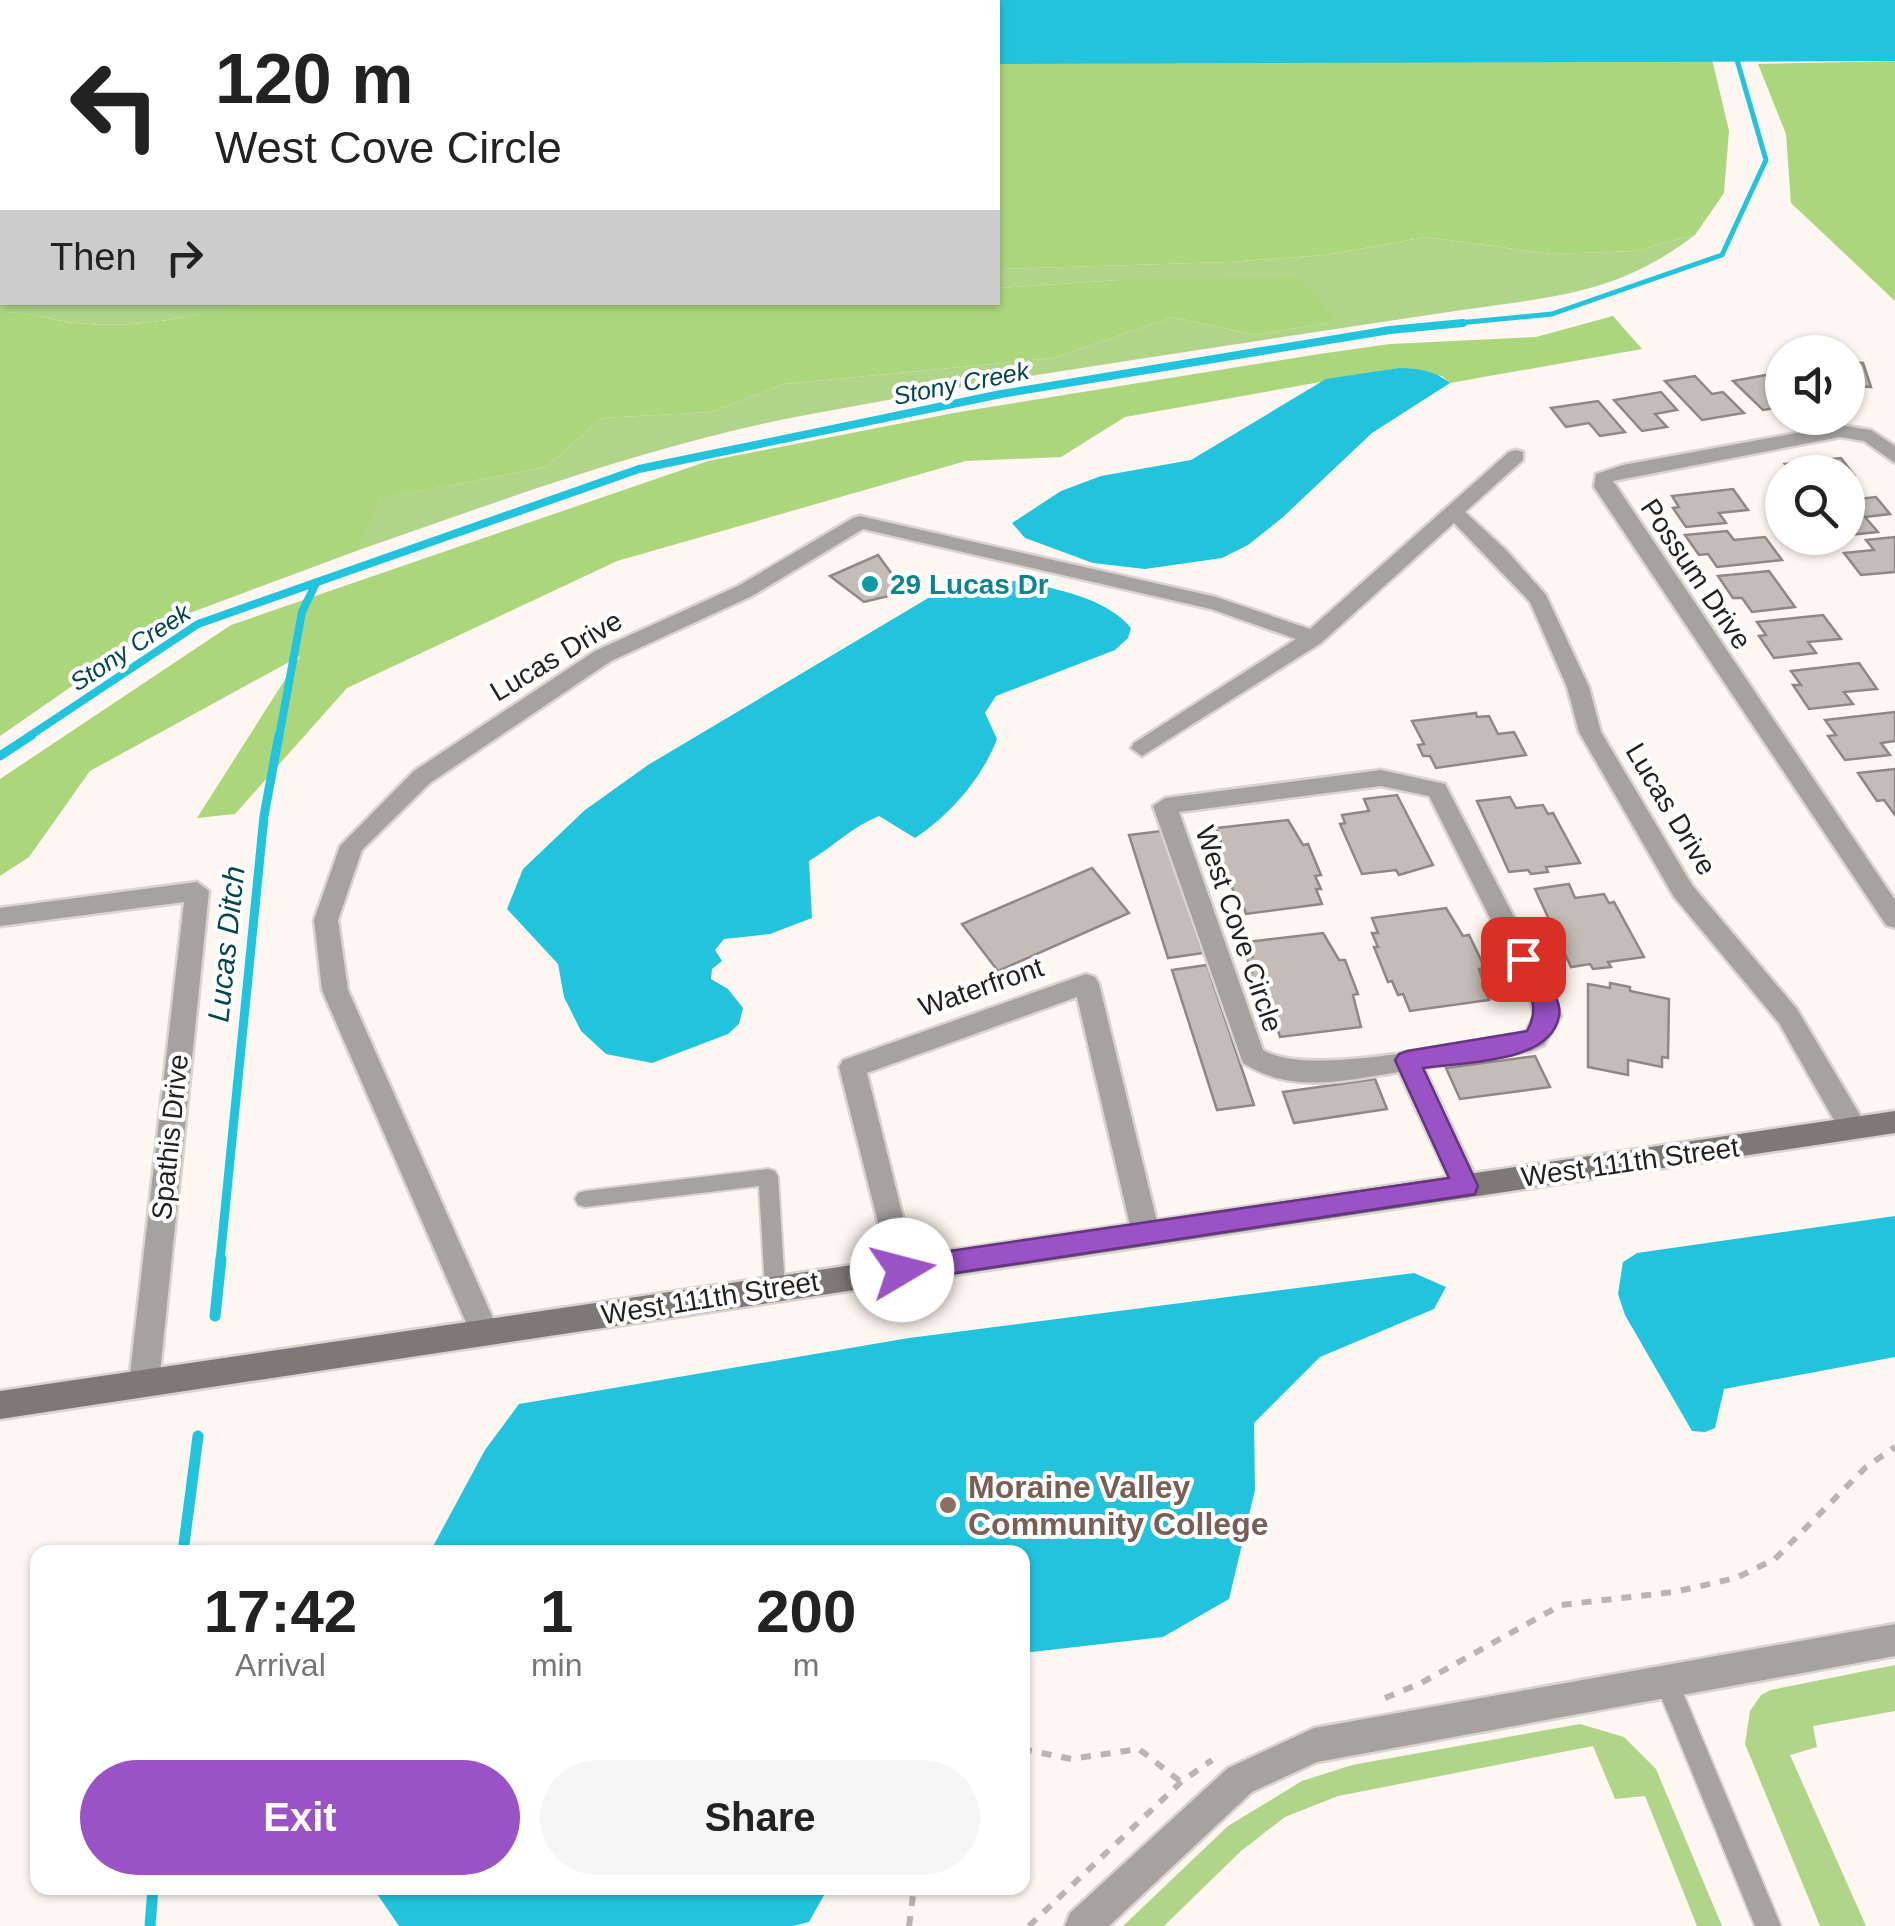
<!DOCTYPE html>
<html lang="en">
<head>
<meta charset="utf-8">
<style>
  :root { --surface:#fff; --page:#f6f6f6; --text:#222; --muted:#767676; --accent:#9a52c5 }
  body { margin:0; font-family:Helvetica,sans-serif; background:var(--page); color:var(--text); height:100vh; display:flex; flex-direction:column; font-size:38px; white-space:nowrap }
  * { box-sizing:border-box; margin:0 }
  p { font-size:32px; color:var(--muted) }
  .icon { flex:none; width:55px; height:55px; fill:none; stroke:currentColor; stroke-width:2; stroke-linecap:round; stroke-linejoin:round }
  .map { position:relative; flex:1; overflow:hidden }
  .details { position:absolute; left:30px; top:1545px; width:1000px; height:350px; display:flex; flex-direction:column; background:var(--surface); border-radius:20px; box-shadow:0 2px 8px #0004 }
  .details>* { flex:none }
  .top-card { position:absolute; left:0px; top:0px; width:1000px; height:305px; box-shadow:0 2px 8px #0004; background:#fff; color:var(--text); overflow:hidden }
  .tools { position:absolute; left:1765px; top:335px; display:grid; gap:20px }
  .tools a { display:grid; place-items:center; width:100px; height:100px; border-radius:50%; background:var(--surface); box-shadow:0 2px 8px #0004; font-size:50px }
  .pin { position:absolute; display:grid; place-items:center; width:85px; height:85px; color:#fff; margin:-42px; border-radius:20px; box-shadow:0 5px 15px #0006 }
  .me { position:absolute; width:110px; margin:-55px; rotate:82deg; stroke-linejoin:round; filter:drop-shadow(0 0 8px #0008) }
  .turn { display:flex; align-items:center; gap:35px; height:210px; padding:0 50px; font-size:45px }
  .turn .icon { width:130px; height:130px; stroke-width:2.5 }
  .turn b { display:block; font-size:70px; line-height:85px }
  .then { display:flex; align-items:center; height:95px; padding:0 50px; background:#0003; gap:20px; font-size:38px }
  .eta { display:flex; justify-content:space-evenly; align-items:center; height:170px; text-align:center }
  .eta b { font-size:60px; font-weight:700; line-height:70px }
  .cta { display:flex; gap:20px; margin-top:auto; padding:20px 50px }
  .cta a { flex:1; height:115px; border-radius:60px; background:var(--accent); color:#fff; font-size:40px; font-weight:700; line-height:115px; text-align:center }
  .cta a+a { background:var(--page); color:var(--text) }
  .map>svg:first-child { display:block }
  .green { fill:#b0d589 }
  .forest { fill:#abd67c }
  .water { fill:#21c4dc }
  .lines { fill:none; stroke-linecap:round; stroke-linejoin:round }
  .stream-far3 { stroke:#21c4dc; stroke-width:5 }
  .stream-far2 { stroke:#21c4dc; stroke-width:8 }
  .stream-far1 { stroke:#21c4dc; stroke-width:9 }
  .stream { stroke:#21c4dc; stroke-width:11 }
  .building { fill:#c4bcb7; stroke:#8f8883; stroke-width:2.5 }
  .lane-casing { stroke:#dbd4ce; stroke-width:4 }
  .street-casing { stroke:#dbd4ce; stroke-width:5 }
  .secondary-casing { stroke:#dbd4ce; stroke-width:5 }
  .path { stroke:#bbb5b0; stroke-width:6; stroke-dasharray:10 10; stroke-linecap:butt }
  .lane { fill:#a5a2a0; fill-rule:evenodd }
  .street { fill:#a5a2a0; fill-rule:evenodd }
  .secondary { fill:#7e7976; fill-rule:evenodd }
  .route { fill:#9a52c5; stroke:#643580; stroke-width:2.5 }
  .culture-dot { fill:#0f9aa8; stroke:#fff; stroke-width:4 }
  .education-dot { fill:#8d6e63; stroke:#fff; stroke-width:4 }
  .labels { text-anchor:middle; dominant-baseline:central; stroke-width:8; stroke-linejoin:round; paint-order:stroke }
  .far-water-label { font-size:25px; font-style:italic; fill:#00454f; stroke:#fff }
  .street-label { font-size:28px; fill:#221f1d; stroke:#fff }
  .culture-label { font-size:28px; font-weight:bold; fill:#0d838f; stroke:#fff; text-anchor:start }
  .water-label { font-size:30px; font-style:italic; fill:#00454f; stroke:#fff }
  .near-education-label { font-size:32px; font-weight:bold; fill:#785e54; stroke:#fff; text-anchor:start }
</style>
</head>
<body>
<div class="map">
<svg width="1895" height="1926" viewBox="0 0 1895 1926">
  <rect width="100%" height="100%" fill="#fef6f0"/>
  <g class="green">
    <path d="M1695 235C1616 295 1555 296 1462 310 1402 319 1342 328 1283 337 1124 361 964 385 806 415 652 444 506 499 359 550L377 499 546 467 602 418 711 412 784 384 1053 358 1173 317 1255 335 1336 321 1120 280 998 288V269L1228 262 1326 255 1426 237 1552 254 1635 251Z"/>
    <path d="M0 296 2 302 255 303C198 315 136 330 77 323 49 320 31 312 0 312Z"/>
    <polygon points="1895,1665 1895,1711 1813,1726 1817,1747 1790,1755 1866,1926 1820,1926 1745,1744 1750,1711 1761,1695 1771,1690"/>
    <polygon points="1580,1724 1624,1737 1656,1769 1722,1926 1697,1926 1645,1796 1615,1799 1593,1746 1338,1796 1285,1817 1241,1851 1164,1926 1123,1926 1228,1826 1302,1781 1352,1765"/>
  </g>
  <g class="forest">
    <polygon points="1712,59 1729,131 1724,193 1695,235 1635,251 1552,254 1426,237 1326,255 1228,262 998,269 998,64"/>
    <polygon points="1895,61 1895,301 1791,203 1786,134 1758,64"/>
    <path d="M1297 277 1337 321 1255 335 1173 317 1053 358 784 384 711 412 602 418 546 467 378 499 359 550 163 623 0 736V312C32 312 48 320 77 323 136 330 198 315 255 302H998V288L1120 280Z"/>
    <polygon points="1613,316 1642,349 1450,383 1442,376 1399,368 1125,417 1061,457 966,461 617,561 347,688 235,814 197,818 300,656 90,771 29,857 0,876 0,779 231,625 708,461 959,412 1319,354 1390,344 1536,337"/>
  </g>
  <g class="water">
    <polygon points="0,0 1895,0 1895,61 998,64 998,2 2,2 0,71"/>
    <path d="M1399 368C1417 368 1436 371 1450 383L1372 433 1282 518 1248 545 1222 558 1145 569 1093 563 1025 538 1012 523 1061 491 1101 476 1191 460 1326 379Z"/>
    <path d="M1020 581C1056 589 1107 598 1131 628L1128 638 1115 650 996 696 985 713 997 739C983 777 949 816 915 838L879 816C852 827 834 846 809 861L812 918 770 934 724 939 715 950 722 961 712 969 711 979 728 989 743 1008 739 1024 728 1034 652 1063 606 1054 581 1031 564 997 558 964 507 909 523 869 585 810 648 765 935 594 981 582Z"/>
    <polygon points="1895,1216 1895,1357 1724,1389 1715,1428 1705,1432 1692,1431 1625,1315 1618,1294 1623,1262 1637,1253"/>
    <polygon points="1414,1273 1446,1287 1434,1309 1320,1357 1254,1423 1255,1490 1229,1599 1163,1637 1023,1653 1022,1552 430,1552 485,1450 519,1404 909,1338"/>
    <polygon points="373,1888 828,1888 809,1922 793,1926 399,1926"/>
  </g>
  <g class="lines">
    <polyline class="stream-far3" points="1437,325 1552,314 1722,255 1766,160 1735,53"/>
    <g class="stream-far2">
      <polyline points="28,737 198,624 639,469 1001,394 1390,330 1463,323"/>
      <polyline points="279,737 302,612 316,583"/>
    </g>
    <g class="stream-far1">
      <polyline points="0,756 32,735"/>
      <polyline points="220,1261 264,816 279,735"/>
    </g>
    <g class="stream">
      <polyline points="215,1316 221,1259"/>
      <polyline points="183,1552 198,1436"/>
      <polyline points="150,1926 153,1888"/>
    </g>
  </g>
  <g class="building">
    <polygon points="1848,362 1863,363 1871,387 1848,385 1853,399 1848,398"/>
    <polygon points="1782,372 1782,394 1776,395 1782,407 1763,410 1733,381"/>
    <polygon points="1695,376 1712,394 1723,392 1744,413 1702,420 1665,381"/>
    <polygon points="1661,392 1677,410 1655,414 1667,427 1642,431 1614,400"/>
    <polygon points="1598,401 1625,432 1600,436 1589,423 1566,427 1551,408"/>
    <polygon points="1841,458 1854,475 1792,472 1785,464"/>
    <polygon points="1733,489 1748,510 1719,513 1726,523 1686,527 1673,508 1679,507 1672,496"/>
    <polygon points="1876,497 1890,514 1865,517 1878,532 1848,535 1848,500"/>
    <polygon points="1727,531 1734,540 1765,537 1782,560 1717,567 1708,554 1699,555 1685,535"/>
    <polygon points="1895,537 1895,572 1861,575 1844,553 1874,550 1866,540"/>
    <polygon points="878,555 905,592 864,602 830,576"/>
    <polygon points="1769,571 1795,607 1752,612 1742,598 1733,598 1718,576"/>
    <polygon points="1823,615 1841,639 1808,642 1816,653 1774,658 1759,636 1766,635 1757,622"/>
    <polygon points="1859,663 1877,689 1844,692 1853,704 1809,709 1793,685 1801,685 1791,671"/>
    <polygon points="1895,712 1895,741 1881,743 1890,755 1845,760 1828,736 1836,735 1825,720"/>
    <polygon points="1476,713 1477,717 1489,716 1498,734 1514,732 1526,755 1436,768 1430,756 1423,756 1418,745 1424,744 1412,721"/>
    <polygon points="1895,769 1895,815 1884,800 1877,801 1858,773"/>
    <polygon points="1397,795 1433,865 1399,875 1396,870 1362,874 1340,824 1345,823 1342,815 1369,811 1364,799"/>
    <polygon points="1510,797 1516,808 1543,805 1548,814 1553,813 1580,863 1546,867 1548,872 1531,874 1528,870 1509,872 1477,801"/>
    <polygon points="1288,820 1303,845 1308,844 1321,875 1315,876 1321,889 1316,889 1322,904 1246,914 1241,899 1236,899 1232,887 1228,887 1217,856 1220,855 1216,843 1221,842 1216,828"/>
    <polygon points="1161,831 1203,953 1168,958 1129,835"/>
    <polygon points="1092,868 1129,913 998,971 962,924"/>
    <polygon points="1569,884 1575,898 1604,894 1609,903 1614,902 1644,957 1608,962 1611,967 1593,969 1590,964 1571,967 1535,889"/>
    <polygon points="1446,908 1463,936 1469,935 1485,968 1479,969 1489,1000 1410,1011 1403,994 1398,995 1392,981 1388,982 1374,947 1378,947 1372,933 1378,933 1372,918"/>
    <polygon points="1323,933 1339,960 1345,960 1358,994 1353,995 1361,1027 1280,1037 1275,1021 1270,1022 1265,1007 1260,1008 1248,972 1252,972 1247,958 1253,957 1247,942"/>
    <polygon points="1207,965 1254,1105 1217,1110 1172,970"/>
    <polygon points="1610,983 1630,987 1630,991 1669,999 1668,1058 1662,1057 1662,1067 1628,1060 1628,1075 1588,1067 1588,984 1610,988"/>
    <polygon points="1535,1056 1550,1087 1460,1099 1446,1068"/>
    <polygon points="1375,1079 1387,1109 1294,1123 1283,1092"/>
  </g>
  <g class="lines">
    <g class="lane-casing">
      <g id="lane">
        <polygon points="768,1169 775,1171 778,1177 785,1289 782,1295 775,1298 768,1295 765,1289 759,1186 585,1207 578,1205 575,1199 578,1193 585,1191"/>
        <polygon points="1667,1670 1675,1674 1781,1926 1755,1926 1655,1682 1659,1674"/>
      </g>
    </g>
    <g class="street-casing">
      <g id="street">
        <polygon points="1840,425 1871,430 1895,446 1895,463 1864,441 1840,437 1613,481 1895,900 1895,928 1886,925 1594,487 1596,474 1623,465"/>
        <polygon points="1516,450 1523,452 1523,460 1465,512 1506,550 1546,595 1589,687 1601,732 1692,885 1797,1009 1863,1120 1866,1128 1863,1136 1853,1139 1843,1136 1779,1023 1674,897 1579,732 1567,687 1530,602 1454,523 1321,643 1142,756 1131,748 1134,743 1296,639 1211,609 863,529 752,596 611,661 430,783 362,850 338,920 348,990 499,1332 494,1341 484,1345 474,1341 322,990 314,920 340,846 414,771 595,651 738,586 853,518 860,516 1216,597 1310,629 1509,452"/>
        <path d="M1381 770 1445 784 1553 992 1561 1016 1544 1045 1531 1051 1424 1068 1480 1186 1476 1194 1466 1198 1456 1194 1399 1072C1345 1080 1293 1095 1243 1063L1153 806 1165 798ZM1381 786 1429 796 1527 992 1535 1015 1526 1031 1518 1034C1460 1042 1309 1078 1263 1050L1179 812Z"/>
        <polygon points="197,882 209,891 159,1383 155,1393 144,1397 133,1393 129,1383 184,902 0,926 0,908"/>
        <polygon points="1086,974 1095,977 1099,984 1160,1234 1156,1243 1146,1246 1136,1243 1132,1234 1077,997 867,1073 916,1269 912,1278 902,1281 892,1278 839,1067 843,1060"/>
        <polygon points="1895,1624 1895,1656 1317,1762 1252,1792 1109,1926 1065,1926 1070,1913 1228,1768 1314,1728"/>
      </g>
    </g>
    <g class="secondary-casing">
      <polygon id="secondary" points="1895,1111 1895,1133 0,1419 0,1391"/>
    </g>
    <g class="path">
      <polyline points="1385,1698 1421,1683 1561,1605 1674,1592 1736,1578 1775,1559 1866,1467 1895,1447"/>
      <polyline points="1022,1749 1071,1759 1139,1749 1181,1782"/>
      <polyline points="909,1926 914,1888"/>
      <polyline points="1029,1926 1181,1782 1212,1760"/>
    </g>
    <use href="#lane" class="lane"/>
    <use href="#street" class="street"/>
    <use href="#secondary" class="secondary"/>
  </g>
  <path class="route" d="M1523 950 1531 953C1539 968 1563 999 1559 1016 1551 1064 1461 1062 1423 1068L1478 1186 1475 1194 902 1281 893 1278 889 1270 893 1261 902 1258 1449 1178 1395 1060 1399 1054 1407 1051 1527 1031C1543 1003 1525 985 1512 959Z"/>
  <circle class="culture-dot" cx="870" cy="584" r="10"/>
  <circle class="education-dot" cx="948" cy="1505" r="10"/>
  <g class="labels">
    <g class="far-water-label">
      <text transform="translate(961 383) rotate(-11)">Stony Creek</text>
      <text transform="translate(130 647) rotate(-33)">Stony Creek</text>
    </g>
    <g class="street-label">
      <text transform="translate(1696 574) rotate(56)">Possum Drive</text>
      <text transform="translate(556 656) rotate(-31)">Lucas Drive</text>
      <text transform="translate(1671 809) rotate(59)">Lucas Drive</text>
      <text transform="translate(1239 929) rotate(71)">West Cove Circle</text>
      <text transform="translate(981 987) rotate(-19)">Waterfront</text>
      <text transform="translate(170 1137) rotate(-84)">Spathis Drive</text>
      <text transform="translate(1630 1162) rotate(-8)">West 111th Street</text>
      <text transform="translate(710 1298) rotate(-9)">West 111th Street</text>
    </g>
    <g class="culture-label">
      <text x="890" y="584">29 Lucas Dr</text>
    </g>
    <g class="water-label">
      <text transform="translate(226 944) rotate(-84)">Lucas Ditch</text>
    </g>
    <g class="near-education-label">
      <text x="968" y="1487">Moraine Valley<tspan x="968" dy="37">Community College</tspan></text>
    </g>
  </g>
</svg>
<div class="tools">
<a><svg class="icon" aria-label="sound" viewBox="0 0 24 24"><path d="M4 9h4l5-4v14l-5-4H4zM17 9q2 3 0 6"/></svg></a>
<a><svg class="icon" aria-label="search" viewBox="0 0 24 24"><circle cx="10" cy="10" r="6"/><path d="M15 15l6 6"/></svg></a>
</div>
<div class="pin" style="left:1523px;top:959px;background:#d93025"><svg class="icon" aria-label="arrive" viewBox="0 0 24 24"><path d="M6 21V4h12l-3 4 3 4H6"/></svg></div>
<svg class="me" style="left:902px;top:1270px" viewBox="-20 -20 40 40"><circle r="19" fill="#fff"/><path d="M0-13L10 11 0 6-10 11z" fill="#9a52c5"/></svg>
<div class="top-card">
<div class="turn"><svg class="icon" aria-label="left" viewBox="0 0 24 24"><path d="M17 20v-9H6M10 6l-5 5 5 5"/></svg><div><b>120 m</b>West Cove Circle</div></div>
<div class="then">Then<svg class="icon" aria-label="right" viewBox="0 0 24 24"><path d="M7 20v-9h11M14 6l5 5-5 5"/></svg></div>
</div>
<section class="details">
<div class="eta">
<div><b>17:42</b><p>Arrival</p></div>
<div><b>1</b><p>min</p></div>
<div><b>200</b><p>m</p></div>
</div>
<div class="cta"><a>Exit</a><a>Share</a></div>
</section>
</div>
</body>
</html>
